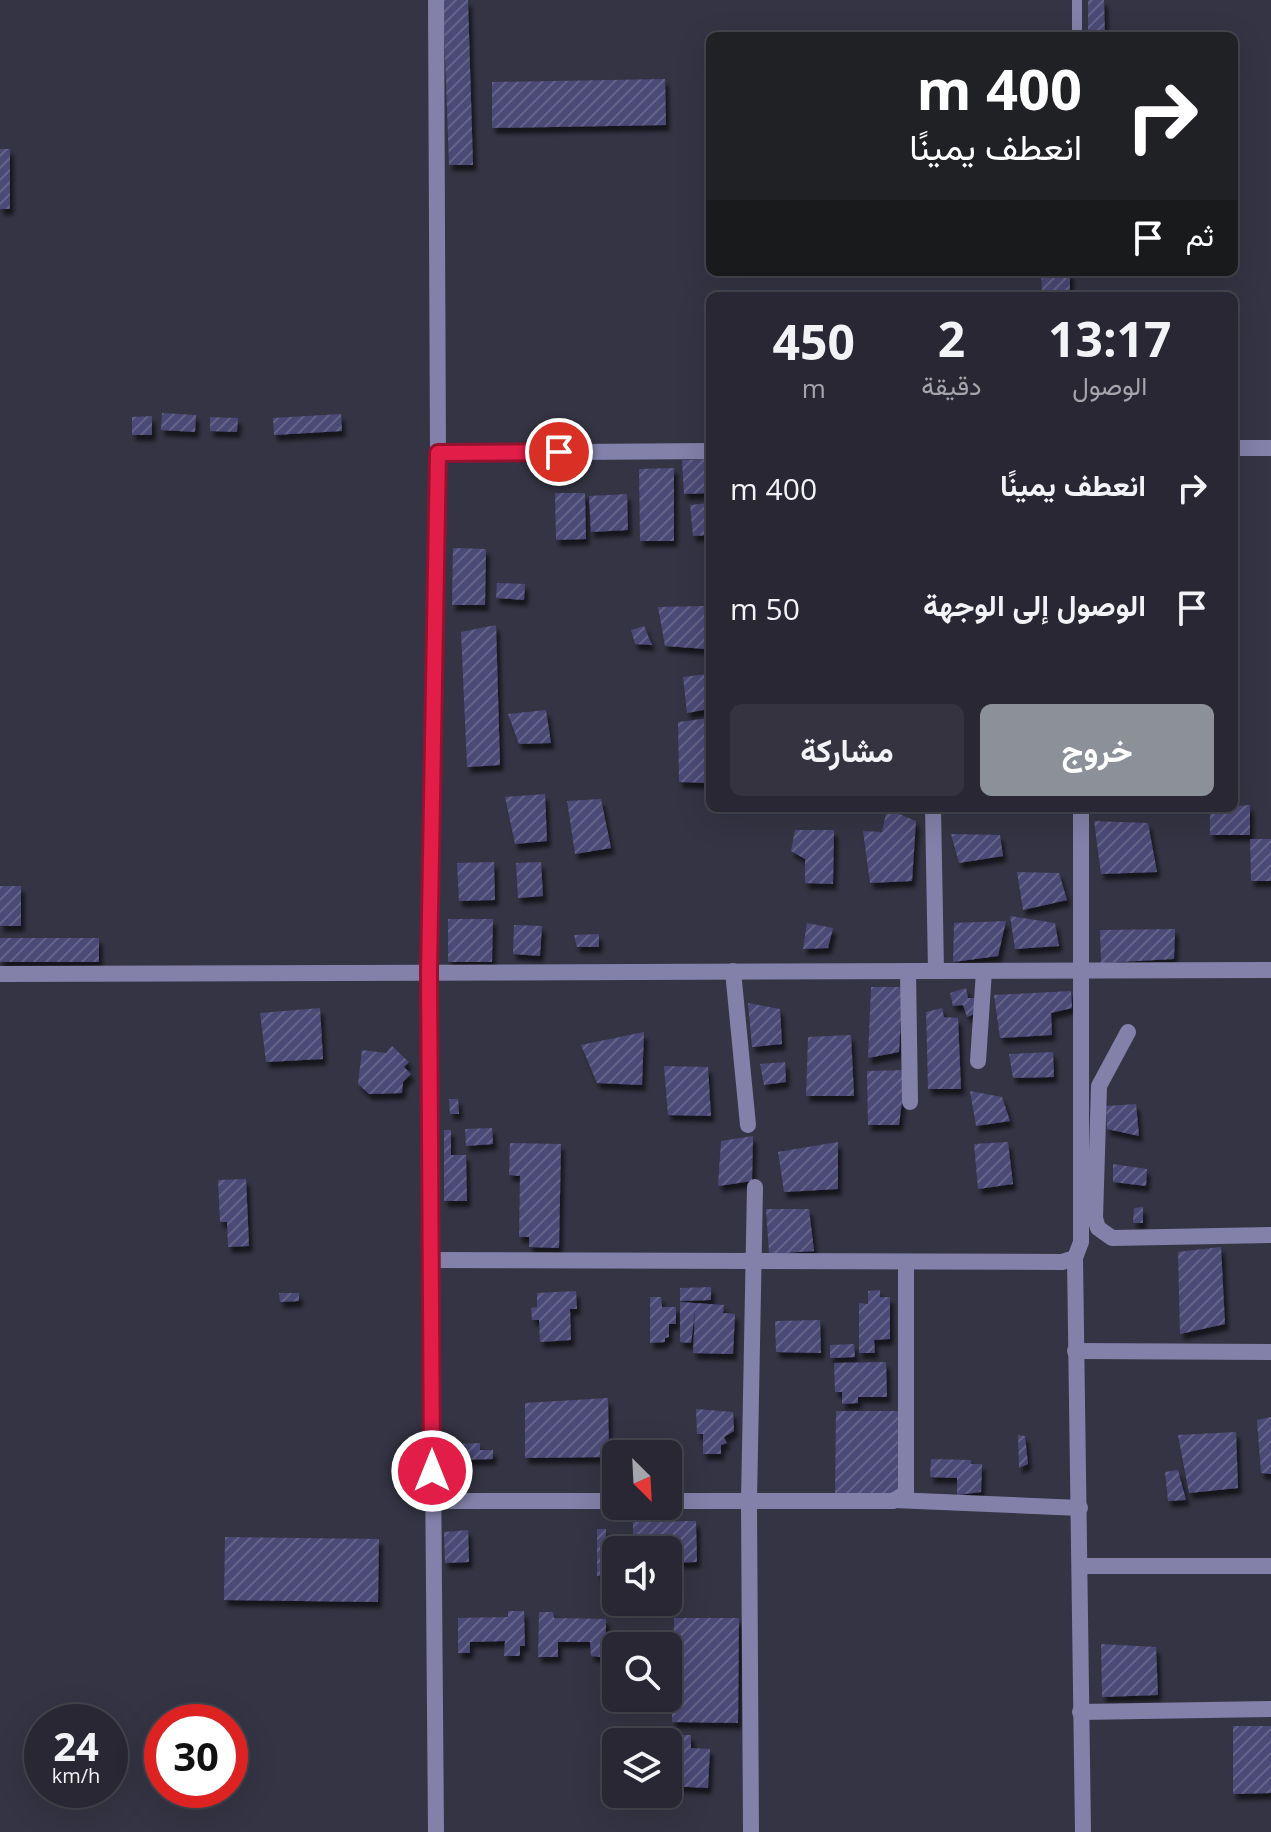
<!DOCTYPE html>
<html lang="ar">
<head>
<meta charset="utf-8">
<style>
  :root { --surface:#282733; --page:#34333f; --text:#f1f3f6; --muted:#a5a5ac; --line:#44444e; --accent:#8c9099 }
  body { margin:0; font-family:"Open Sans",Vazirmatn,sans-serif; background:var(--page); color:var(--text); direction:rtl; height:100vh; display:flex; flex-direction:column; font-size:30px; white-space:nowrap }
  * { box-sizing:border-box; margin:0 }
  p { font-size:26px; color:var(--muted) }
  .icon { flex:none; width:44px; height:44px; fill:none; stroke:currentColor; stroke-width:2; stroke-linecap:round; stroke-linejoin:round }
  .map { position:relative; flex:1; overflow:hidden; direction:ltr }
  .details { position:absolute; left:706px; top:292px; width:532px; height:520px; display:flex; flex-direction:column; background:var(--surface); border-radius:12px; box-shadow:0 8px 32px #0002,0 0 0 2px var(--line); direction:rtl }
  .details>* { flex:none }
  .hud { position:absolute; left:706px; top:32px; width:532px; height:244px; border-radius:12px; box-shadow:0 8px 32px #0002,0 0 0 2px var(--line); direction:rtl; background:#202124; color:#fff; overflow:hidden }
  .needle { width:52px; rotate:156deg }
  .controls { position:absolute; left:602px; top:1440px; display:grid; gap:16px }
  .controls a { display:grid; place-items:center; width:80px; height:80px; border-radius:12px; background:var(--surface); box-shadow:0 8px 32px #0002,0 0 0 2px var(--line); font-size:40px }
  .speed { position:absolute; left:24px; top:1704px; display:flex; gap:16px; font-size:40px; font-weight:700; text-align:center }
  .speed>* { display:grid; place-content:center; width:104px; height:104px; border-radius:50%; background:var(--surface); box-shadow:0 8px 32px #0002,0 0 0 2px var(--line); line-height:1 }
  .speed small { font-size:20px; font-weight:400 }
  .speed .limit { border:12px solid #d22; background:#fff; color:#111 }
  .pin { position:absolute; display:grid; place-items:center; width:68px; height:68px; color:#fff; margin:-34px; border:4px solid #fff; border-radius:50%; box-shadow:0 2px 8px #0007 }
  .me { position:absolute; width:88px; margin:-44px; rotate:0deg; stroke-linejoin:round; filter:drop-shadow(0 0 6px #0008) }
  .turn { display:flex; align-items:center; gap:28px; height:168px; padding:0 24px; font-size:36px }
  .turn .icon { width:104px; height:104px; stroke-width:2.5 }
  .turn b { display:block; font-size:56px; line-height:68px }
  .then { display:flex; align-items:center; height:76px; padding:0 24px; background:#0003; gap:16px; font-size:30px }
  .eta { display:flex; justify-content:space-evenly; align-items:center; height:136px; text-align:center }
  .eta b { font-size:48px; font-weight:700; line-height:56px }
  .primary-button { display:flex; gap:16px; margin-top:auto; padding:16px 24px }
  .primary-button a { flex:1; height:92px; border-radius:12px; background:var(--accent); color:#fff; font-size:32px; font-weight:700; line-height:92px; text-align:center }
  .primary-button a+a { background:var(--page); color:var(--text) }
  ul { padding:0; list-style:none }
  li { display:flex; align-items:center; gap:24px; height:120px; padding:0 24px }
  li div { flex:1 }
  li b { display:block; font-size:30px }
  li em { font-style:normal }
  .map>svg:first-child { display:block }
  .building { fill:url(#building-hatch); filter:url(#shadow) }
  .lines { fill:none; stroke-linecap:round; stroke-linejoin:round }
  .lane { stroke:#8381a9; stroke-width:10 }
  .street { stroke:#8381a9; stroke-width:16 }
  .route-casing { stroke:#92132f; stroke-width:20 }
  .route { stroke:#e11d48; stroke-width:14 }
</style>
</head>
<body>
<div class="map">
<svg width="1271" height="1832" viewBox="0 0 1271 1832">
  <defs>
    <pattern id="building-hatch" width="6" height="6" patternUnits="userSpaceOnUse" patternTransform="scale(2)"><rect width="6" height="6" fill="#4c4876"/><path d="M-1 1l2-2M0 6l6-6M5 7l2-2" fill="none" stroke="#66638a"/></pattern>
    <filter id="shadow"><feDropShadow dx="3.5" dy="6" stdDeviation="2" flood-color="#0009"/></filter>
  </defs>
  <rect width="100%" height="100%" fill="#353444"/>
  <g class="building">
    <polygon points="443,0 468,0 473,165 449,165"/>
    <polygon points="1088,0 1104,0 1105,36 1088,36"/>
    <polygon points="665,79 666,125 492,128 492,82"/>
    <rect x="0" y="149" width="10" height="60"/>
    <polygon points="1041,272 1070,272 1070,296 1042,296"/>
    <polygon points="162,413 196,415 195,432 161,430"/>
    <polygon points="341,414 342,431 274,435 273,418"/>
    <polygon points="152,416 152,435 132,435 132,417"/>
    <polygon points="210,417 238,418 237,432 210,431"/>
    <polygon points="710,459 710,493 684,494 682,460"/>
    <polygon points="674,468 674,541 640,541 639,469"/>
    <polygon points="555,493 585,493 586,539 556,540"/>
    <polygon points="627,494 628,530 591,532 589,496"/>
    <polygon points="710,503 710,535 693,536 690,505"/>
    <polygon points="453,548 486,549 485,605 452,605"/>
    <polygon points="497,583 525,584 524,600 496,598"/>
    <polygon points="704,606 706,649 665,646 658,607"/>
    <polygon points="496,625 500,765 467,767 461,632"/>
    <polygon points="644,626 652,645 635,644 631,630"/>
    <polygon points="707,674 709,709 687,713 683,677"/>
    <polygon points="546,710 551,743 519,744 508,714"/>
    <polygon points="710,718 710,783 679,782 678,722"/>
    <polygon points="545,794 547,841 515,844 505,797"/>
    <polygon points="601,799 611,848 575,854 567,801"/>
    <polygon points="1250,805 1250,835 1210,835 1210,808"/>
    <polygon points="887,809 916,821 912,881 870,883 863,831 882,832"/>
    <polygon points="1094,821 1148,823 1157,872 1101,874"/>
    <polygon points="795,830 834,830 833,884 805,883 805,859 791,851"/>
    <polygon points="951,834 1000,835 1003,856 959,863"/>
    <polygon points="1250,839 1271,839 1271,881 1251,881"/>
    <polygon points="494,862 495,900 459,901 457,863"/>
    <polygon points="541,862 543,896 518,898 516,863"/>
    <polygon points="1017,872 1059,873 1067,900 1023,910"/>
    <rect x="0" y="886" width="21" height="40"/>
    <polygon points="1010,916 1055,923 1059,946 1015,949"/>
    <polygon points="448,919 493,919 492,962 448,962"/>
    <polygon points="1006,921 998,956 953,962 954,923"/>
    <polygon points="807,923 833,928 828,948 803,949"/>
    <polygon points="514,925 542,926 540,956 513,954"/>
    <polygon points="1175,929 1174,959 1101,963 1100,930"/>
    <polygon points="599,934 599,947 577,947 574,935"/>
    <rect x="0" y="938" width="99" height="24"/>
    <polygon points="871,987 903,987 899,1052 868,1058"/>
    <polygon points="966,988 968,998 979,998 977,1013 967,1017 963,1005 953,1006 950,993"/>
    <polygon points="1071,991 1072,1008 1051,1013 1052,1035 1000,1038 994,995"/>
    <polygon points="748,1003 780,1009 782,1044 752,1047"/>
    <polygon points="320,1008 323,1059 266,1062 260,1013"/>
    <polygon points="942,1008 944,1017 958,1018 961,1089 928,1089 926,1012"/>
    <polygon points="644,1032 642,1085 597,1083 581,1045"/>
    <polygon points="851,1035 854,1096 806,1096 808,1037"/>
    <polygon points="392,1046 409,1062 404,1067 411,1074 403,1082 402,1093 369,1094 358,1084 362,1050 386,1053"/>
    <polygon points="1053,1052 1054,1077 1013,1078 1009,1054"/>
    <polygon points="785,1062 786,1082 764,1085 760,1064"/>
    <polygon points="664,1066 708,1067 711,1116 668,1115"/>
    <polygon points="906,1070 899,1125 868,1125 867,1071"/>
    <polygon points="970,1091 1002,1097 1010,1121 976,1126"/>
    <polygon points="449,1099 458,1099 459,1114 450,1114"/>
    <polygon points="1136,1104 1139,1136 1107,1129 1106,1106"/>
    <polygon points="492,1128 493,1144 466,1146 465,1129"/>
    <polygon points="444,1130 451,1130 451,1155 466,1155 467,1201 444,1201"/>
    <polygon points="753,1136 752,1181 718,1186 721,1141"/>
    <polygon points="838,1142 838,1189 784,1192 778,1152"/>
    <polygon points="1008,1142 1013,1184 978,1189 974,1144"/>
    <polygon points="510,1143 561,1144 559,1248 529,1247 529,1237 519,1237 520,1176 509,1175"/>
    <polygon points="1113,1164 1147,1169 1146,1186 1113,1182"/>
    <polygon points="246,1179 249,1246 228,1247 227,1222 220,1222 218,1180"/>
    <polygon points="1143,1207 1143,1223 1133,1223 1134,1208"/>
    <polygon points="766,1209 809,1209 814,1251 769,1254"/>
    <polygon points="1221,1247 1225,1324 1180,1334 1178,1252"/>
    <polygon points="711,1287 711,1300 680,1301 680,1288"/>
    <polygon points="880,1290 880,1297 890,1297 890,1339 874,1340 875,1353 859,1353 859,1303 868,1304 868,1291"/>
    <polygon points="576,1291 577,1309 570,1309 571,1340 540,1342 539,1320 532,1320 531,1308 537,1307 537,1293"/>
    <polygon points="279,1293 299,1293 299,1301 280,1302"/>
    <polygon points="650,1297 661,1297 662,1307 676,1307 676,1324 669,1324 669,1337 665,1338 665,1342 650,1343"/>
    <polygon points="680,1302 724,1305 723,1313 735,1314 733,1354 693,1353 695,1311 691,1343 680,1342"/>
    <polygon points="820,1320 821,1353 776,1352 775,1321"/>
    <polygon points="854,1344 855,1357 830,1358 830,1345"/>
    <polygon points="886,1362 887,1397 858,1397 858,1403 842,1404 842,1392 835,1392 834,1363"/>
    <polygon points="608,1398 609,1457 525,1458 525,1403"/>
    <polygon points="696,1409 733,1412 734,1431 724,1437 727,1443 721,1445 721,1454 703,1454 703,1434 697,1434"/>
    <polygon points="836,1411 899,1411 898,1497 835,1498"/>
    <polygon points="1271,1417 1271,1474 1261,1473 1257,1420"/>
    <polygon points="1236,1432 1238,1488 1189,1493 1178,1435"/>
    <polygon points="1018,1435 1025,1436 1028,1464 1019,1468"/>
    <polygon points="480,1443 480,1450 493,1450 493,1459 458,1460 458,1444"/>
    <polygon points="931,1459 971,1460 971,1464 982,1464 981,1492 957,1495 957,1478 930,1477"/>
    <polygon points="1178,1470 1186,1500 1168,1501 1165,1472"/>
    <polygon points="696,1521 697,1562 668,1563 668,1550 642,1550 641,1542 633,1542 633,1522"/>
    <polygon points="597,1529 606,1529 606,1543 615,1543 613,1576 597,1576"/>
    <polygon points="468,1530 469,1562 445,1563 444,1532"/>
    <polygon points="225,1537 379,1539 378,1602 224,1600"/>
    <polygon points="508,1611 524,1611 525,1646 520,1646 520,1656 504,1656 505,1641 470,1642 470,1653 458,1653 458,1618 508,1617"/>
    <polygon points="539,1612 553,1612 554,1618 606,1619 606,1650 601,1651 600,1657 591,1656 590,1642 558,1642 558,1657 538,1657"/>
    <polygon points="674,1618 739,1618 738,1723 672,1722"/>
    <polygon points="1101,1644 1156,1647 1158,1695 1102,1697"/>
    <polygon points="1233,1726 1271,1726 1271,1793 1233,1794"/>
    <polygon points="676,1735 691,1735 691,1748 710,1749 708,1788 668,1786 668,1751 676,1751"/>
  </g>
  <g class="lines">
    <polyline class="lane" points="1077,0 1077,36"/>
    <g class="street">
      <polyline points="1234,448 1271,448"/>
      <polyline points="438,453 710,451"/>
      <polyline points="933,808 936,970"/>
      <polyline points="733,971 748,1125"/>
      <polyline points="908,971 910,1102"/>
      <polyline points="0,974 1271,970"/>
      <polyline points="1128,1032 1099,1086 1095,1218 1098,1228 1112,1238 1271,1235"/>
      <polyline points="978,1061 984,971"/>
      <polyline points="1075,1258 1083,1832"/>
      <polyline points="431,1260 1062,1262 1075,1258 1081,1242 1081,808"/>
      <polyline points="1075,1351 1271,1352"/>
      <polyline points="894,1500 1080,1508"/>
      <polyline points="433,1501 616,1501"/>
      <polyline points="668,1501 893,1501 906,1493 906,1262"/>
      <polyline points="1081,1566 1271,1566"/>
      <polyline points="1080,1712 1271,1709"/>
      <polyline points="436,1832 429,972 438,453 436,0"/>
      <polyline points="751,1832 749,1501 755,1187"/>
    </g>
  </g>
  <g class="lines">
    <g class="route-casing">
      <polyline id="route" points="432,1471 429,972 438,453 559,452"/>
    </g>
    <use href="#route" class="route"/>
  </g>
</svg>
<div class="controls">
<a><svg class="needle" viewBox="-14 -14 28 28"><path d="M0-13l5 13h-10z" fill="#e53935"/><path d="M0 13l5-13h-10z" fill="#a5a5ac"/></svg></a>
<a><svg class="icon" aria-label="sound" viewBox="0 0 24 24"><path d="M4 9h4l5-4v14l-5-4H4zM17 9q2 3 0 6"/></svg></a>
<a><svg class="icon" aria-label="search" viewBox="0 0 24 24"><circle cx="10" cy="10" r="6"/><path d="M15 15l6 6"/></svg></a>
<a><svg class="icon" aria-label="layers" viewBox="0 0 24 24"><path d="M12 4l9 5-9 5-9-5zM3 14l9 5 9-5"/></svg></a>
</div>
<div class="speed"><div>24<small>km/h</small></div><div class="limit">30</div></div>
<div class="pin" style="left:559px;top:452px;background:#d93025"><svg class="icon" aria-label="arrive" viewBox="0 0 24 24"><path d="M6 21V4h12l-3 4 3 4H6"/></svg></div>
<svg class="me" style="left:432px;top:1471px" viewBox="-20 -20 40 40"><circle r="17" fill="#e11d48" stroke="#fff" stroke-width="3"/><path d="M0-11L8 9 0 5-8 9z" fill="#fff"/></svg>
<div class="hud">
<div class="turn"><svg class="icon" aria-label="right" viewBox="0 0 24 24"><path d="M7 20v-9h11M14 6l5 5-5 5"/></svg><div><b>400 m</b>انعطف يمينًا</div></div>
<div class="then">ثم<svg class="icon" aria-label="arrive" viewBox="0 0 24 24"><path d="M6 21V4h12l-3 4 3 4H6"/></svg></div>
</div>
<section class="details">
<div class="eta">
<div><b>13:17</b><p>الوصول</p></div>
<div><b>2</b><p>دقيقة</p></div>
<div><b>450</b><p>m</p></div>
</div>
<ul>
<li><svg class="icon" aria-label="right" viewBox="0 0 24 24"><path d="M7 20v-9h11M14 6l5 5-5 5"/></svg><div><b>انعطف يمينًا</b></div><em>400 m</em></li>
<li><svg class="icon" aria-label="arrive" viewBox="0 0 24 24"><path d="M6 21V4h12l-3 4 3 4H6"/></svg><div><b>الوصول إلى الوجهة</b></div><em>50 m</em></li>
</ul>
<div class="primary-button"><a>خروج</a><a>مشاركة</a></div>
</section>
</div>
</body>
</html>
